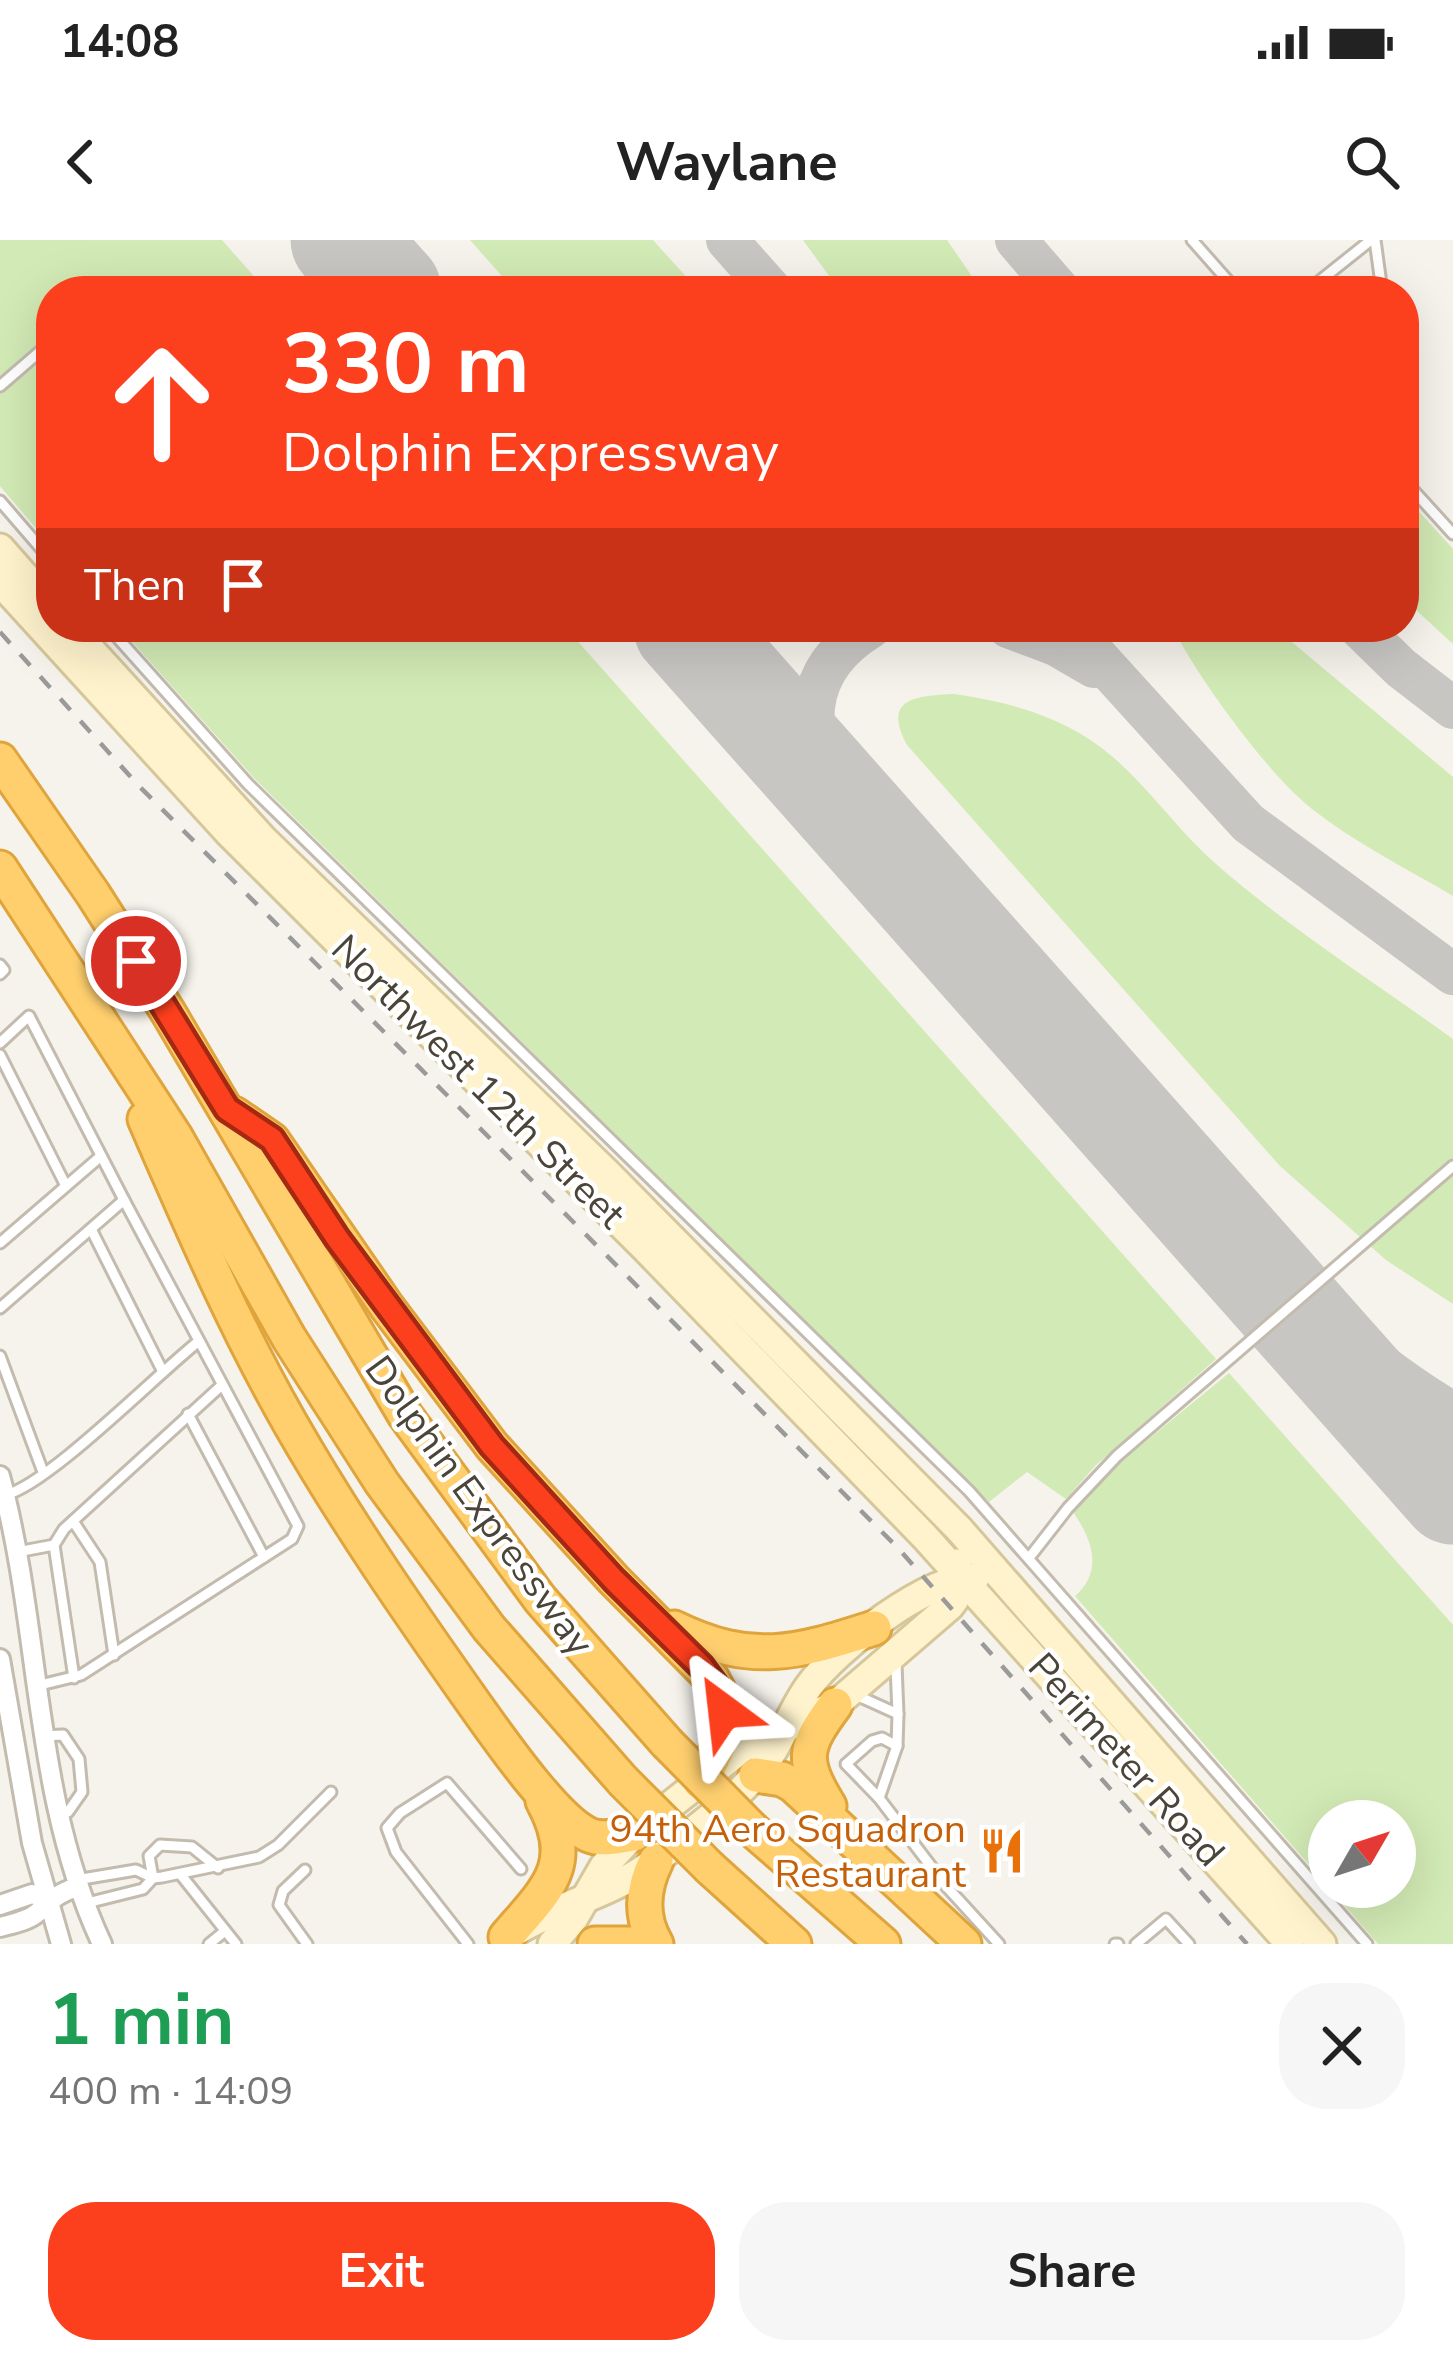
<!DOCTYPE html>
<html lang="en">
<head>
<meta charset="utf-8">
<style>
  :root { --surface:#fff; --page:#f6f6f6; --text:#222; --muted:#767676; --accent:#fc3f1d }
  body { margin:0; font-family:"Nunito Sans",sans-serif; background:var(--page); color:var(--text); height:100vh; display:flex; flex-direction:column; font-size:45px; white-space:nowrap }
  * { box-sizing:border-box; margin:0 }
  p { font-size:39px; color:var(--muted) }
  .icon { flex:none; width:66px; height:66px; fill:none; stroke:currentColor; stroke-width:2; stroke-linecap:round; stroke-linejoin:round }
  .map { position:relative; height:1704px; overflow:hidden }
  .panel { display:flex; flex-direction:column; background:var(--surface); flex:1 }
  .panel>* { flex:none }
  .hud { position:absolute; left:36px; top:36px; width:1383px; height:366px; border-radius:48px; box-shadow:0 12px 48px #0002; background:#fc3f1d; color:#fff; overflow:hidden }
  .needle { width:78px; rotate:51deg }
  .fabs { position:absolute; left:1308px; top:1560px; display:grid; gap:24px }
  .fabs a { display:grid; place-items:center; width:108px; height:108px; border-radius:50%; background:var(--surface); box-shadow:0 12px 48px #0002; font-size:60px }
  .pin { position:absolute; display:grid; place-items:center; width:102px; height:102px; color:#fff; margin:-51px; border:6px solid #fff; border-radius:50%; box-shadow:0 3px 12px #0007 }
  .me { position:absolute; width:132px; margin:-66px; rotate:330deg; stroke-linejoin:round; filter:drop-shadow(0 0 9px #0008) }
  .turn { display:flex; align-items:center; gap:42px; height:252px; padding:0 48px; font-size:54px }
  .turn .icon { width:156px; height:156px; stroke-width:2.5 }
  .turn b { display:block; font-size:84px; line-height:102px }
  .then { display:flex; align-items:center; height:114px; padding:0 48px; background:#0003; gap:24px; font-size:45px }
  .round { display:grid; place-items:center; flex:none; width:126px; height:126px; border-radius:48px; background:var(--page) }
  .head { display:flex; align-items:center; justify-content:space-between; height:204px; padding:0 48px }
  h1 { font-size:72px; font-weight:700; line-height:90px; color:#1e9e55 }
  .cta { display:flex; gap:24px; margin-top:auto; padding:24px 48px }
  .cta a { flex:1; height:138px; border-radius:48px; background:var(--accent); color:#fff; font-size:48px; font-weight:700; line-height:138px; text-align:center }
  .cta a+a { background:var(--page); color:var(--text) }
  .status { display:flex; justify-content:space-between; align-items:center; height:84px; padding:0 60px; background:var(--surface); direction:ltr }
  .status svg { height:33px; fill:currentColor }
  header { display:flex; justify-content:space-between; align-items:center; height:156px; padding:0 48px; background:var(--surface); font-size:54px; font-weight:700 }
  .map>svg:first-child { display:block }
  .green { fill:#d2eab5; fill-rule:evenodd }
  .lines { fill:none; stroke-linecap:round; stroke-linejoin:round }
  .taxiway { stroke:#c8c6c3; stroke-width:42 }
  .runway { stroke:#c8c6c3; stroke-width:105 }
  .lane-casing { stroke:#c2bbae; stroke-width:15 }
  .street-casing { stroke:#c2bbae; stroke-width:24 }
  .secondary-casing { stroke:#d6c79b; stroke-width:33 }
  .highway-casing { stroke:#e0a43c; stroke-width:39 }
  .lane { stroke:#fff; stroke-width:9 }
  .street { stroke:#fff; stroke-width:18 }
  .secondary { stroke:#fff3cd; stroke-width:27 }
  .highway { stroke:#ffcf6e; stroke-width:33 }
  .rail { stroke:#9a9a9a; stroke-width:4.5; stroke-dasharray:15 15; stroke-linecap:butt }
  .highway-bridge-casing { stroke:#e0a43c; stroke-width:39; stroke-linecap:butt }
  .highway-bridge { stroke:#ffcf6e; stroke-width:33 }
  .route-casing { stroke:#a42913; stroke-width:30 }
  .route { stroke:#fc3f1d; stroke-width:21 }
  .labels { text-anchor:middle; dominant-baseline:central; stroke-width:9; stroke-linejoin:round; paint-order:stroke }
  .street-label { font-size:39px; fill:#4b4439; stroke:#fff }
  .food-label { font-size:39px; fill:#c56008; stroke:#fff; text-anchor:end }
</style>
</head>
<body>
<div class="status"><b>14:08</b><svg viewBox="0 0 49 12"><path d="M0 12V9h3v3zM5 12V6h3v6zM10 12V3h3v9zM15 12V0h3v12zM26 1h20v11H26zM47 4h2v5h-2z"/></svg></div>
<header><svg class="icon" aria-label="back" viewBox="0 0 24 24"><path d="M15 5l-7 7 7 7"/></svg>Waylane<svg class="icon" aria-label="search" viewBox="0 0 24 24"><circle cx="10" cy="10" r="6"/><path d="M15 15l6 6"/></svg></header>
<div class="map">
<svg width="1453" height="1704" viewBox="0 0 1453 1704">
  <rect width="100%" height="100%" fill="#f6f3ec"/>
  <g class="green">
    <polygon points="0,0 222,0 267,51 51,51 51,97 0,141"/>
    <polygon points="470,0 653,0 699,51 515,51"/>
    <polygon points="803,0 947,0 982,51 840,51"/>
    <polygon points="51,112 51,306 0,246 0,151"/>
    <polygon points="1404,255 1453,309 1453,404 1404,359"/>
    <polygon points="119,387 565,387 1216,1119 1095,1226 1066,1259 1027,1232 989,1262 254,538"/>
    <path d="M1172 387H1274L1453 537V656C1406 628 1355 603 1312 569 1266 532 1199 439 1172 387Z"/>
    <path d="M954 454C1011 462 1069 478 1114 518 1151 550 1179 592 1216 624 1289 688 1374 742 1453 799V1064L1386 1020 1280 926 907 505C882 458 915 456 954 454Z"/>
    <path d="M1229 1133 1453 1385V1704H1378L1075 1356C1104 1331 1092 1299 1073 1272L1117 1225ZM1329 1581H1395V1647H1329Z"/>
  </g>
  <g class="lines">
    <g class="taxiway">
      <polyline points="344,0 394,51"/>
      <polyline points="727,0 772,51"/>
      <polyline points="1016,0 1060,51"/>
      <polyline points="1008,387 1056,405 1094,427"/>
      <polyline points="1070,387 1248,583 1453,734"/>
      <polyline points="1359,387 1401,428 1453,468"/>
      <path d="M840 561C802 494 799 431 871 387"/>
      <path d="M1092 844C1201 954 1320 1096 1453 1173"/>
      <polyline points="1444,1241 1453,1251"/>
    </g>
    <g class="runway">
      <polyline points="343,0 389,51"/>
      <polyline points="686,387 1453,1252"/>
    </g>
    <g class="lane-casing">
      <g id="lane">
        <polyline points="1192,0 1237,51"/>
        <polyline points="1375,0 1382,51"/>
        <polyline points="1307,51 1371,0"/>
        <polyline points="0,146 51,102"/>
        <polyline points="1404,240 1453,294"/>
        <polyline points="0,261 51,320"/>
        <polyline points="108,387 248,544 969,1251 1367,1704"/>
        <polyline points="0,725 4,730 0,734"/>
        <polyline points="0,803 29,776 124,960"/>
        <polyline points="0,815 66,946"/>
        <polyline points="91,989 162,1130"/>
        <polyline points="0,1003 101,916"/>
        <polyline points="0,1068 124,960 298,1286 292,1299 81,1435 36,1446"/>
        <polyline points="0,1116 43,1232"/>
        <polyline points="188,1174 264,1317"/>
        <path d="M5 1255C48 1245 156 1135 199 1101"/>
        <polyline points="73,1281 100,1322 114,1415"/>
        <polyline points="54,1305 74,1438"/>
        <polyline points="17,1312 54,1305 64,1289 222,1145"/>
        <polyline points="1029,1318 1068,1268 1117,1216 1453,926"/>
        <polyline points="856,1455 898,1474 896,1424"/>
        <polyline points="898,1474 897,1506 879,1558 946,1646 999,1704"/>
        <polyline points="42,1496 63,1495 79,1519 82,1552 68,1572 57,1577"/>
        <polyline points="878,1557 846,1524 872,1501 882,1498 897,1506"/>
        <polyline points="305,1630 283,1651 279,1665 307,1704"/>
        <polyline points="181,1635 236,1704"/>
        <polyline points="153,1638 149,1616 160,1605 192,1607 218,1628"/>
        <polyline points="76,1640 136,1630 153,1638 162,1637 259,1617 278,1605 331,1552"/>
        <polyline points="87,1663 143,1649 153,1638"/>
        <polyline points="209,1704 225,1691"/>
        <polyline points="468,1704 396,1612 387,1588 400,1573 447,1543 521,1629"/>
        <polyline points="1115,1704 1118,1704"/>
        <polyline points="1136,1704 1166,1679 1189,1704"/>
      </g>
    </g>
    <g class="street-casing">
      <g id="street">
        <path d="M0 1236C42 1391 32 1555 102 1704"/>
        <polyline points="0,1419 32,1603 61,1704"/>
        <polyline points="0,1665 32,1654 47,1659"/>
        <path d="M0 1687C11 1684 28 1681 37 1673 55 1657 54 1656 78 1646"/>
      </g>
    </g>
    <g class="secondary-casing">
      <g id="secondary">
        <polyline points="0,308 51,366"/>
        <polyline points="0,342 228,592 645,1008 925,1297 1290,1704"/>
        <polyline points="70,387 264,600 607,933 959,1289 1322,1704"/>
        <path d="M520 1689C566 1662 618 1652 659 1618 692 1591 730 1565 757 1533 780 1507 789 1474 809 1446 836 1409 928 1336 975 1338"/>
        <path d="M552 1704 574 1678 604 1626 634 1594 744 1507 835 1465 950 1366C962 1352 962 1341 957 1323"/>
      </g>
    </g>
    <g class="highway-casing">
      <g id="highway">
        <polyline points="0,520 93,654 168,772 405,1175 540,1359 667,1503"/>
        <polyline points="0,628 176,898 289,1098 382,1243 489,1388 623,1541"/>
        <path d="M234 874 272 900 387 1067 492 1206 614 1340 712 1439C735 1476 721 1508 700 1542"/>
        <path d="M145 879C190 982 234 1085 290 1183 346 1281 410 1373 475 1465 498 1497 555 1580 589 1595 603 1601 619 1596 634 1594"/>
        <path d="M674 1388C752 1426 796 1413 874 1388"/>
        <polyline points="756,1535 782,1539 793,1545 964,1704"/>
        <path d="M829 1566C801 1520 803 1508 835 1465"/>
        <polyline points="753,1590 883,1704"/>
        <path d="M656 1621C642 1649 640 1677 656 1704"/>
        <polyline points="710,1628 794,1704"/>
        <path d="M506 1697C547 1649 578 1625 543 1561"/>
        <polyline points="595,1704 635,1704"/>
      </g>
    </g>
    <use href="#lane" class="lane"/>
    <use href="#street" class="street"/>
    <use href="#secondary" class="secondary"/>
    <use href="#highway" class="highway"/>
    <polyline class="rail" points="0,392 139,546 897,1307 1247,1704"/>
    <g class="highway-bridge-casing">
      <g id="highway-bridge">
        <polyline points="667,1503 753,1590"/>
        <polyline points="623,1541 710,1628"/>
      </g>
    </g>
    <use href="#highway-bridge" class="highway-bridge"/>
  </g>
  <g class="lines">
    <g class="route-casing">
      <polyline id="route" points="136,721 227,869 272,899 337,998 492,1206 614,1340 702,1427 718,1449 724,1471"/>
    </g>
    <use href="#route" class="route"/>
  </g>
  <defs>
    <g id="restaurant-bare" transform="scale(3.6)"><path d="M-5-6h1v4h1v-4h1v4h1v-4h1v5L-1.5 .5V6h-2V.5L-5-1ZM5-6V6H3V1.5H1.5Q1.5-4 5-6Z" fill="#e8710a" stroke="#fff" stroke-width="2.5" paint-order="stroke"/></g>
  </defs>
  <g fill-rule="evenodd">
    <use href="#restaurant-bare" x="1002" y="1611"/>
  </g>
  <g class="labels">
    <g class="street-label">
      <text transform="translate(478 842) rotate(45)">Northwest 12th Street</text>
      <text transform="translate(479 1266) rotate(54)">Dolphin Expressway</text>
      <text transform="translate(1126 1520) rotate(48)">Perimeter Road</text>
    </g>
    <g class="food-label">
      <text x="966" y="1589">94th Aero Squadron<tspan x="966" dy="45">Restaurant</tspan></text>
    </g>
  </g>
</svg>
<div class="fabs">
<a><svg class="needle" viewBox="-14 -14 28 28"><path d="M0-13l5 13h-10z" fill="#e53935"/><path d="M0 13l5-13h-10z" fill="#767676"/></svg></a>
</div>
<div class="pin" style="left:136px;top:721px;background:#d93025"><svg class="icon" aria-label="arrive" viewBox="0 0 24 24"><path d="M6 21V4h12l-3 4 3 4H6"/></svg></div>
<svg class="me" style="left:724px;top:1471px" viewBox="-20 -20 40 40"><path d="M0-17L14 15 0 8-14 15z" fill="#fc3f1d" stroke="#fff" stroke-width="4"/></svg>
<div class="hud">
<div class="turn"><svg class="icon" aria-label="ahead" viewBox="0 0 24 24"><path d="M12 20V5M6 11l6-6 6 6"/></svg><div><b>330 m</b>Dolphin Expressway</div></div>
<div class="then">Then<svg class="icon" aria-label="arrive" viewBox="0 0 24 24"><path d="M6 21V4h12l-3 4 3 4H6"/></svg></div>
</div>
</div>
<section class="panel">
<div class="head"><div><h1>1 min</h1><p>400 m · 14:09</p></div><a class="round"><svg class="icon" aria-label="close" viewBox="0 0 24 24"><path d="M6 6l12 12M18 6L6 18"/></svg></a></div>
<div class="cta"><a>Exit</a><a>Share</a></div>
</section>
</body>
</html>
